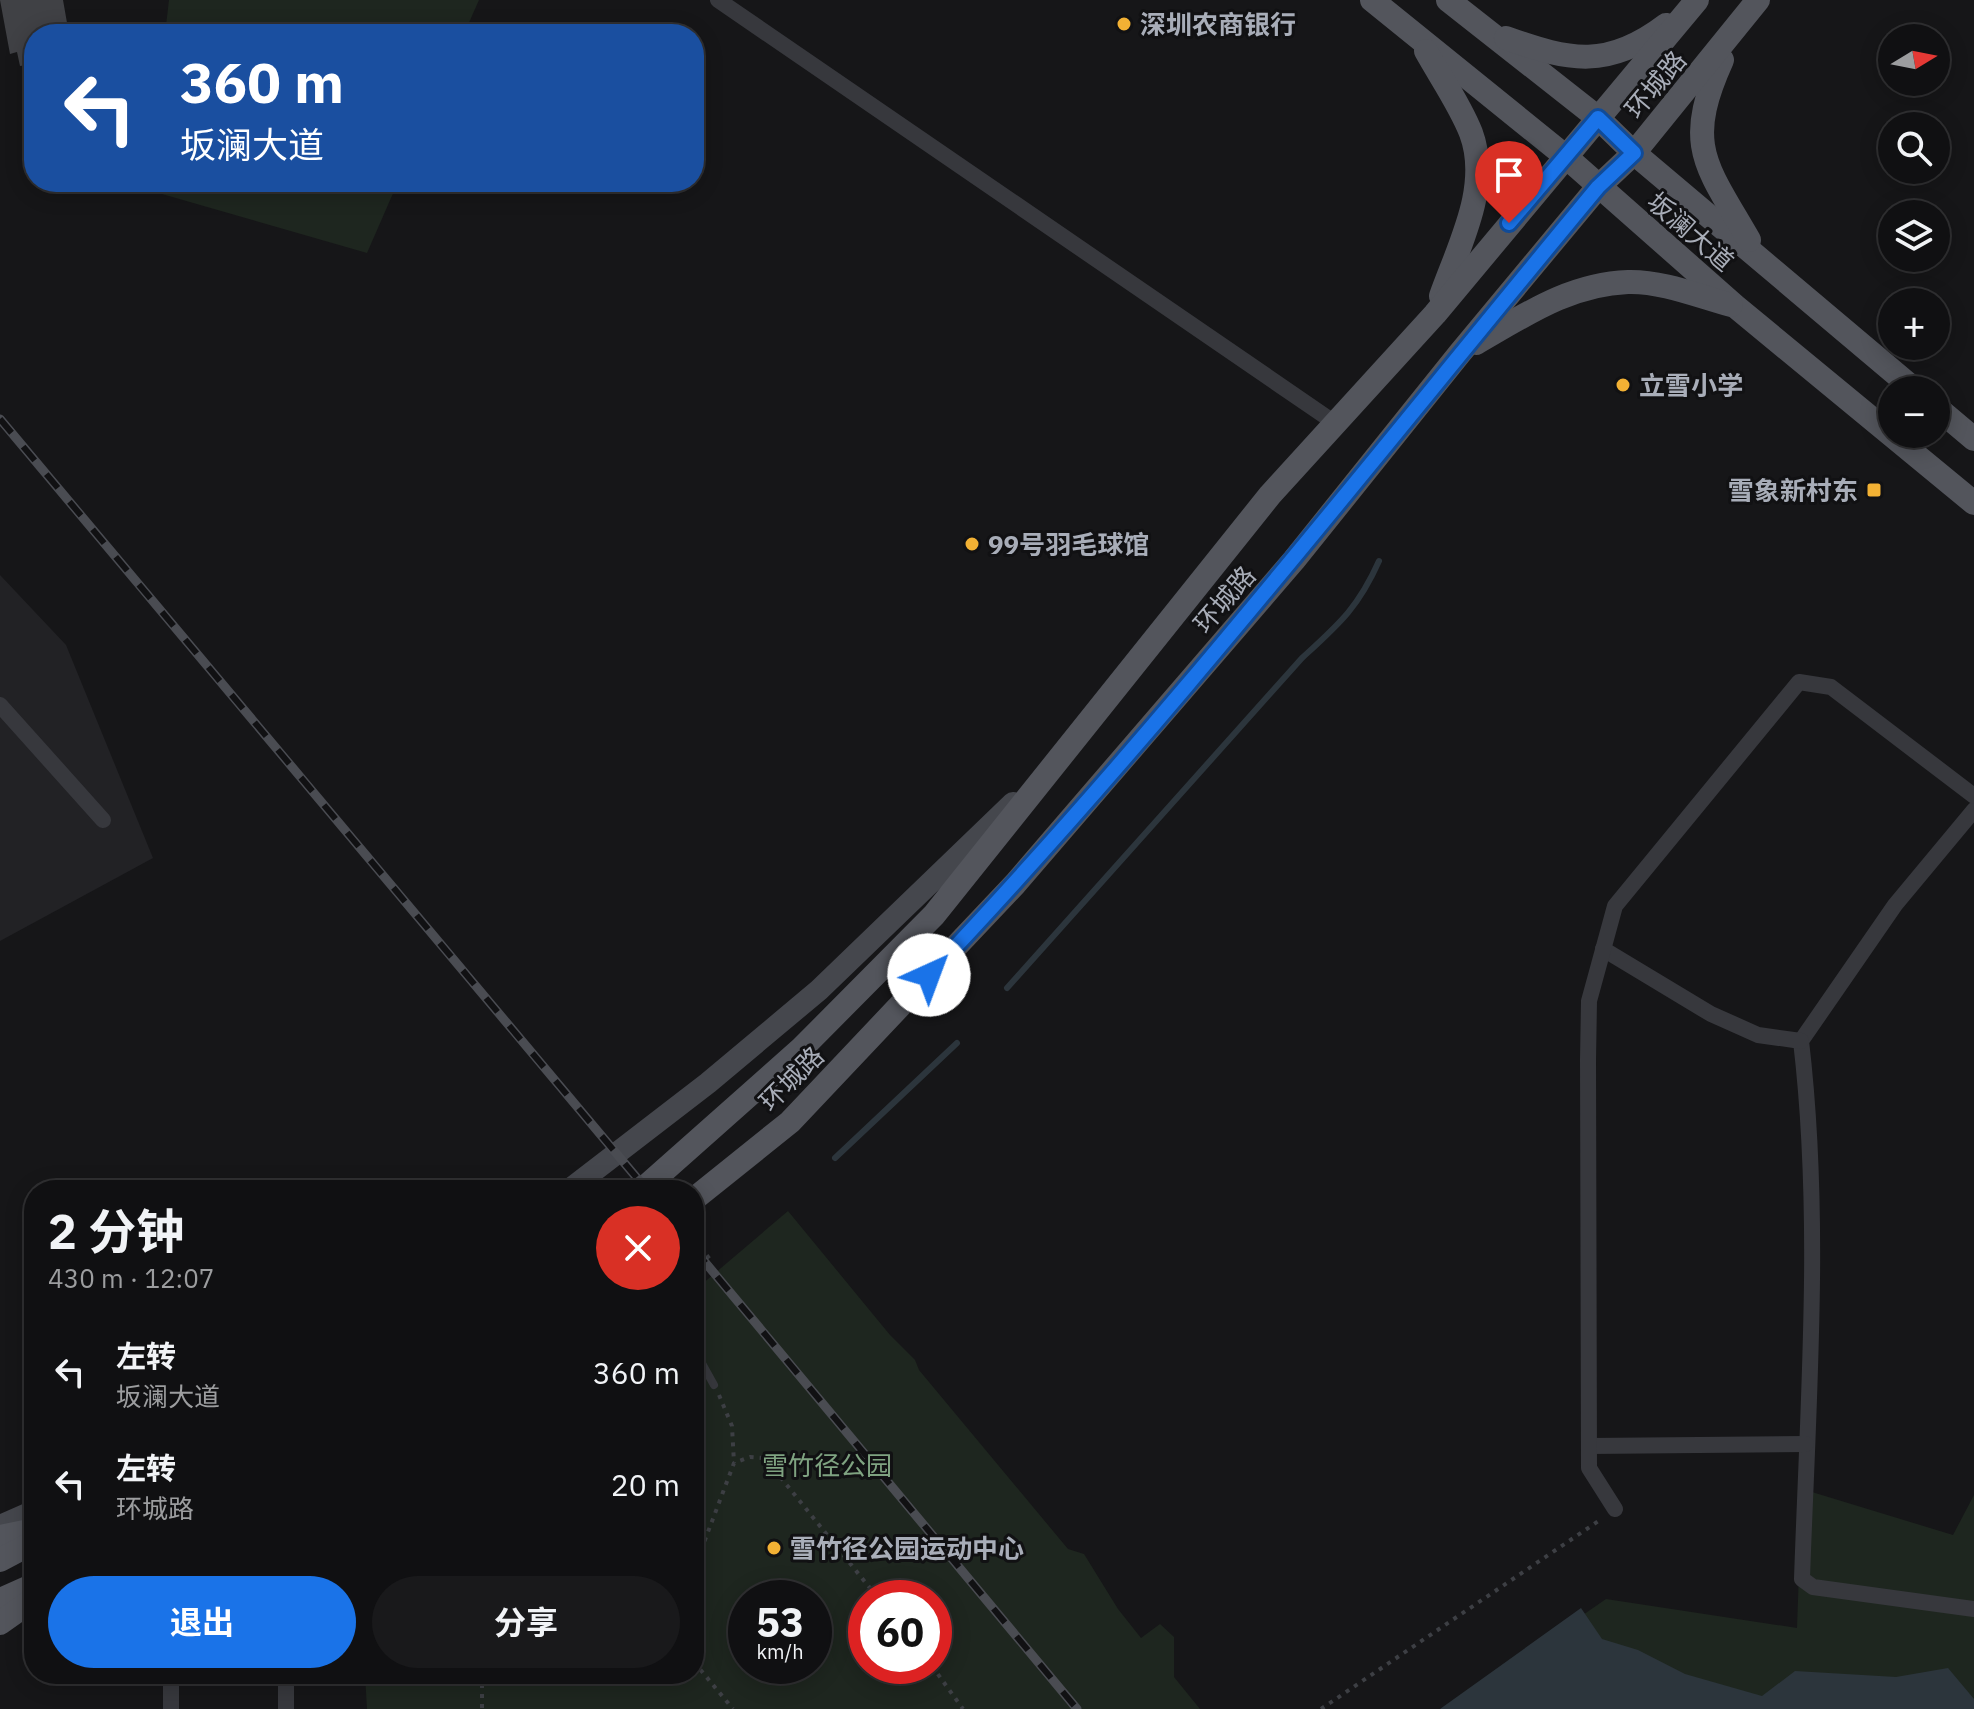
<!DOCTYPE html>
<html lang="zh">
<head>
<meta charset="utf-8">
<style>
  :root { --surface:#101012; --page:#19191b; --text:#f1f3f6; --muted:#9c9d9f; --line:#303032; --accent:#1a73e8 }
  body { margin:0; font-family:"IBM Plex Sans","Noto Sans SC",sans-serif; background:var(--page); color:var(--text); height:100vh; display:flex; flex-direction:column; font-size:30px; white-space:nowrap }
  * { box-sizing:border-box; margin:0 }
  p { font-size:26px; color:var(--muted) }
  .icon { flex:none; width:44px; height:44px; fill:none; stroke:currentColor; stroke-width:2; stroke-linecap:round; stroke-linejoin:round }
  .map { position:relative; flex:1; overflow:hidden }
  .panel { position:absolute; left:24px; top:1180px; width:680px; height:504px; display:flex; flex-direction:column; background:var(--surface); border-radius:32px; box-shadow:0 4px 20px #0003,0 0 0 2px var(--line) }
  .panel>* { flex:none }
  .guide { position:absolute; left:24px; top:24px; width:680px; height:168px; border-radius:32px; box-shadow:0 4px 20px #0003,0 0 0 2px var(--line); background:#1a4fa0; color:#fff; overflow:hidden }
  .needle { width:52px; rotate:80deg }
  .buttons { position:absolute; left:1878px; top:24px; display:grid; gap:16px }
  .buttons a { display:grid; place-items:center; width:72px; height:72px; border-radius:50%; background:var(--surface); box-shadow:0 4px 20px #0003,0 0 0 2px var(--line); font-size:40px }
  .speed { position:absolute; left:728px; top:1580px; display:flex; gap:16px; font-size:40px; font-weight:700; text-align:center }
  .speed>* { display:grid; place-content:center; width:104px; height:104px; border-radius:50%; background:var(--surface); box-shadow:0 4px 20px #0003,0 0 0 2px var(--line); line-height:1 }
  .speed small { font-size:20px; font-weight:400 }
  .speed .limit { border:12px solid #d22; background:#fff; color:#111 }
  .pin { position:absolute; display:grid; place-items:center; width:68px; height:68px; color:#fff; margin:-82px -34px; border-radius:50% 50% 50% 0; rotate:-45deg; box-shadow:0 0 8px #0007 }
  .pin .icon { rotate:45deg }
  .me { position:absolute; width:88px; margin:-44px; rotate:43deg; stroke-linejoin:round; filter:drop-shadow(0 0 6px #0008) }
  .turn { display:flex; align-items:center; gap:28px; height:168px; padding:0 24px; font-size:36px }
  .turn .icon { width:104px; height:104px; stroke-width:2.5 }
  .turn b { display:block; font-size:56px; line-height:68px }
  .round { display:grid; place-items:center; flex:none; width:84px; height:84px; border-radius:42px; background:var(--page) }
  .head { display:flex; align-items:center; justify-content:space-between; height:136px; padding:0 24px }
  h1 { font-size:48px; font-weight:700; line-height:60px }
  .primary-button { display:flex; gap:16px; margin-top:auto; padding:16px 24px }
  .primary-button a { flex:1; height:92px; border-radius:48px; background:var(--accent); color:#fff; font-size:32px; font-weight:700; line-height:92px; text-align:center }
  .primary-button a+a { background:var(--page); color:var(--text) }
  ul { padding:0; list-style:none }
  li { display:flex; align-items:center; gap:24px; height:112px; padding:0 24px }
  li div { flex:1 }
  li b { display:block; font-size:30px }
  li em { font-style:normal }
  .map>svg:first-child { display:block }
  .built { fill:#222225 }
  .green { fill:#1e261f; fill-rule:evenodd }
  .water { fill:#2c353c }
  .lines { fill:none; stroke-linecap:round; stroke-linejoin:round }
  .stream { stroke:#2c353c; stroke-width:6 }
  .building { fill:#404145 }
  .path { stroke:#3d3f44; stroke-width:4; stroke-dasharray:4 6; stroke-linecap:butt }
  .service { stroke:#37383d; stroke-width:8 }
  .minor { stroke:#37383d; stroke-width:16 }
  .secondary { stroke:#45474d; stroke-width:22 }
  .primary { stroke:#53555c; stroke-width:24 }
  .rail-casing { stroke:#4a4c52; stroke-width:9 }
  .rail { stroke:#111113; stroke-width:6; stroke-dasharray:18; stroke-linecap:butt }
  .route-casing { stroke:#114b97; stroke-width:20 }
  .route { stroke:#1a73e8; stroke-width:14 }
  .poi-dot { fill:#f2b134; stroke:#111113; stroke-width:3 }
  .labels { text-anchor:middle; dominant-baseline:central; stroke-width:6; stroke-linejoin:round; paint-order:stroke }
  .poi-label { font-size:26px; font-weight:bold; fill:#a8adb8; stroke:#111113; text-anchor:start }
  .street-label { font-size:26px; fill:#a8adb8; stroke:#111113 }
  .park-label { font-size:26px; fill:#7fa381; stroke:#111113 }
</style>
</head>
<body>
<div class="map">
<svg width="1974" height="1709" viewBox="0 0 1974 1709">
  <rect width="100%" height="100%" fill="#161618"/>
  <polygon class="built" points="0,575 66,645 153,858 0,941"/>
  <g class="green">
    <polygon points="169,0 479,0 464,34 165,34"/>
    <polygon points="160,182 398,182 367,253 162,194"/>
    <path d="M788 1211 890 1335 915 1360 919 1370 1068 1549 1084 1554 1118 1609 1141 1638 1160 1624 1174 1637V1677L1200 1709H367L365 1674H694V1322L701 1285ZM746 1598H814V1666H746ZM866 1598H934V1666H866Z"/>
    <polygon points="1802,1489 1953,1535 1974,1495 1974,1709 1447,1709 1606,1599 1797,1628"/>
  </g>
  <polygon class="water" points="1581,1608 1602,1639 1638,1650 1685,1674 1762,1696 1795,1671 1896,1677 1948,1668 1974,1699 1974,1709 1440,1709"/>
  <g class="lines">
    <g class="stream">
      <path d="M1007 988 1302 658C1339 624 1358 608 1379 561"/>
      <polyline points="835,1158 957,1043"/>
    </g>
  </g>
  <polygon class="building" points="0,0 63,0 69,34 34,34 34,64 20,66 17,52 10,54"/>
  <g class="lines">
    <g class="path">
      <polyline points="694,1280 712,1262 705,1253"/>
      <polyline points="719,1395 732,1426 734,1463"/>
      <polyline points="694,1403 704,1394"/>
      <polyline points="694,1569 734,1463 750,1457 765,1458 878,1598"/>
      <polyline points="694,1662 733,1709"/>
      <polyline points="932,1666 963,1709"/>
      <polyline points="482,1674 482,1709"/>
      <polyline points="1321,1709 1600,1520"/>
    </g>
    <polyline class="service" points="694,1349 714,1385"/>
    <g class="minor">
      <polyline points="718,0 1335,423"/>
      <polyline points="0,705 103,820"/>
      <path d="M1974 810 1895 905 1801 1041C1822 1219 1808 1400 1802 1579L1813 1587 1974 1609"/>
      <polyline points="1603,949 1711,1014 1758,1035 1801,1041"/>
      <polyline points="1589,1446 1806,1444"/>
      <polyline points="1615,1509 1589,1468 1588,1060 1589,1001 1615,906 1799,682 1831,687 1974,796"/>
      <polyline points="171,1674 171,1709"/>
      <polyline points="286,1674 286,1709"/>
    </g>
    <g class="secondary">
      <polyline points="569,1190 708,1083 819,990 1013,803"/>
      <polyline points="0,1526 34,1511"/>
    </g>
    <g class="primary">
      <polyline points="1372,0 1565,156 1735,306 1974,503"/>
      <polyline points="1448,0 1598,118 1634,153 1915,390"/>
      <path d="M1506 38C1570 61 1608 69 1666 25"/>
      <path d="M1426 51C1441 78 1460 105 1471 133 1491 187 1459 245 1441 296"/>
      <path d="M1722 60C1683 146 1706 165 1749 240"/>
      <path d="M1476 343C1525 315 1570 284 1628 282 1662 281 1698 296 1731 305"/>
      <polyline points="1936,407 1974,439"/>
      <polyline points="642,1190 802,1048 934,915 1270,495 1435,314 1697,0"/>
      <polyline points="694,1199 790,1122 1015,884 1294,560 1460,353 1598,187 1634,153 1758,0"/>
      <polyline points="0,1537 34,1530"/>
      <polyline points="0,1560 34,1542"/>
      <polyline points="0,1600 34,1585"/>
      <polyline points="0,1623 34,1599"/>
    </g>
    <g class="rail-casing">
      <g id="rail">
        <polyline points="0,419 647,1190"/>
        <polyline points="694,1249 1077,1709"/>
      </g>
    </g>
    <use href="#rail" class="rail"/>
  </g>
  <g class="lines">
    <g class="route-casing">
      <path id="route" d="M929 975C1166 725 1378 452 1598 187L1634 153 1598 118 1509 223"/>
    </g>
    <use href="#route" class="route"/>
  </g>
  <g class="poi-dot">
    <circle cx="1124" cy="24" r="8"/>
    <circle cx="1623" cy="385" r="8"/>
    <rect x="1866" y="482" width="16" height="16" rx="4"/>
    <circle cx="972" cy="544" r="8"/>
    <circle cx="774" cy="1548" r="8"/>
  </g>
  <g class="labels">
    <g class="poi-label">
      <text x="1140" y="24">深圳农商银行</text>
      <text x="1639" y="385">立雪小学</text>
      <text x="1858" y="490" text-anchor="end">雪象新村东</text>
      <text x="988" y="544">99号羽毛球馆</text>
      <text x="790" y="1548">雪竹径公园运动中心</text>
    </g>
    <g class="street-label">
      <text transform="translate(1655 84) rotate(-50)">环城路</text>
      <text transform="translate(1691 231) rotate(41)">坂澜大道</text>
      <text transform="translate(1224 599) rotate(-49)">环城路</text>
      <text transform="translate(791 1078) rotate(-45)">环城路</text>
    </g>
    <g class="park-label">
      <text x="827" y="1465">雪竹径公园</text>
    </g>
  </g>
</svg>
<div class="buttons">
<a><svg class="needle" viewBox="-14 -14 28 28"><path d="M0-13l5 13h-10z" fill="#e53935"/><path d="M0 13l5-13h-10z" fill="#9c9d9f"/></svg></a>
<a><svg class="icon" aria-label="search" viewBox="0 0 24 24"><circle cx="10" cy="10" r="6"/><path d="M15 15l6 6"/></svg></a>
<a><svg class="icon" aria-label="layers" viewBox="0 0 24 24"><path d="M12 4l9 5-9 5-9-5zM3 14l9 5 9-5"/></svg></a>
<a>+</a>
<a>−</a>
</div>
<div class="speed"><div>53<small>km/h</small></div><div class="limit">60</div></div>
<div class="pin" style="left:1509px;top:223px;background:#d93025"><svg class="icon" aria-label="arrive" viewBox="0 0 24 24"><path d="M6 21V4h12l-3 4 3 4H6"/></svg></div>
<svg class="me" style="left:929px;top:975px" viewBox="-20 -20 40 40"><circle r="19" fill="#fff"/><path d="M0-13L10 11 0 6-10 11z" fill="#1a73e8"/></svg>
<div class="guide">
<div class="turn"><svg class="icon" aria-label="left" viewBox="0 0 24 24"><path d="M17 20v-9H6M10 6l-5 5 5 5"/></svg><div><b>360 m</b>坂澜大道</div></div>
</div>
<section class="panel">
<div class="head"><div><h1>2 分钟</h1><p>430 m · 12:07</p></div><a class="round" style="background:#d93025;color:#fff"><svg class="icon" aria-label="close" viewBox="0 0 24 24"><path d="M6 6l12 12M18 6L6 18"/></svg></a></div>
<ul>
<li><svg class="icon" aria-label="left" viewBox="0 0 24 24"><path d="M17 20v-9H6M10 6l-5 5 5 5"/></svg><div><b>左转</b><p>坂澜大道</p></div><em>360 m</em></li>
<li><svg class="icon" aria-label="left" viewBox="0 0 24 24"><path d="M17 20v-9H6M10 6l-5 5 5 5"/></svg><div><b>左转</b><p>环城路</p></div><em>20 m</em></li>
</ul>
<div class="primary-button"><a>退出</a><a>分享</a></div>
</section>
</div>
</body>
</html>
